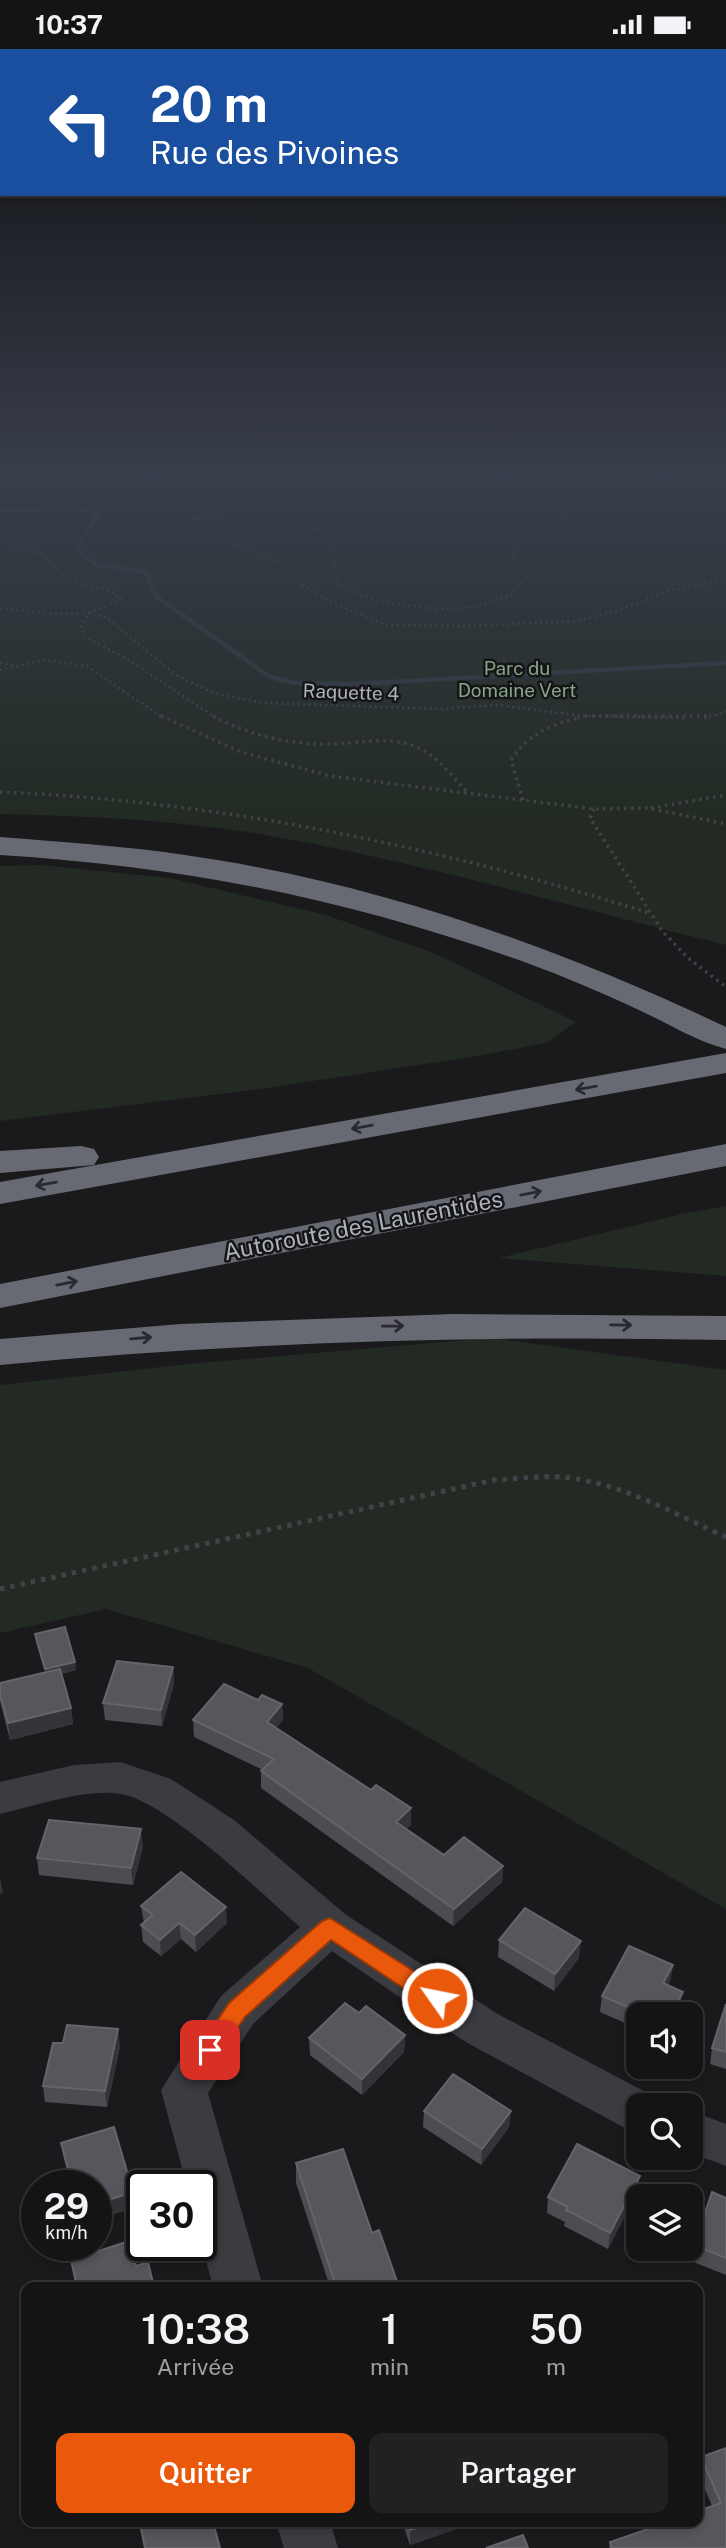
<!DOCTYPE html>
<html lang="fr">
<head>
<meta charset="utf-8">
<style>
  :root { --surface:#141415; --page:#212122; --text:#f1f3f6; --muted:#9d9ea0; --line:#333334; --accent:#ea580c }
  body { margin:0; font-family:"Public Sans",sans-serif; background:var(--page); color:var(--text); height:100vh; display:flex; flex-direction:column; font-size:26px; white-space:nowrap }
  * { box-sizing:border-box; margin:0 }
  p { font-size:23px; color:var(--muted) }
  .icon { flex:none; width:38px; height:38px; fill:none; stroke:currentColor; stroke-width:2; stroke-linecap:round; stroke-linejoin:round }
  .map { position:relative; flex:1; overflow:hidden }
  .details { position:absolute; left:21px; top:2233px; width:682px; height:245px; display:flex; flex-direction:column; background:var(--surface); border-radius:14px; box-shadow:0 4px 10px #0003,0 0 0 2px var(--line) }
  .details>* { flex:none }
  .banner { position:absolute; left:0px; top:0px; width:726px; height:147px; box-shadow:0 4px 10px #0003,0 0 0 2px var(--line); background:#1a4fa0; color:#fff; overflow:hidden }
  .buttons { position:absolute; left:626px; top:1953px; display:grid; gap:14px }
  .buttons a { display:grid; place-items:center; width:77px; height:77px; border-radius:14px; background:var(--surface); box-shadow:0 4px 10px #0003,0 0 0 2px var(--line); font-size:35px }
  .speed { position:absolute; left:21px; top:2121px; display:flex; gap:14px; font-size:35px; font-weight:700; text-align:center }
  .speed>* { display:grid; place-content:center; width:91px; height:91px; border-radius:50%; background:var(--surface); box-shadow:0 4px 10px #0003,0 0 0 2px var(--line); line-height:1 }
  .speed small { font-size:18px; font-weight:400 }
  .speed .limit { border:4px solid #111; border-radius:10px; background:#fff; color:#111 }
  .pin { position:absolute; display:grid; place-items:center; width:60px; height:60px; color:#fff; margin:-30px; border-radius:14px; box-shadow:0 4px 10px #0006 }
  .me { position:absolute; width:77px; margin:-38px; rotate:303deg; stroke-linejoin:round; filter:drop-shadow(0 0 5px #0008) }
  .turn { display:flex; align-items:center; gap:24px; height:147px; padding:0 35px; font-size:32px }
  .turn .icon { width:91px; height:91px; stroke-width:2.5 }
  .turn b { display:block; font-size:49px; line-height:60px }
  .eta { display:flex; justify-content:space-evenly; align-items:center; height:119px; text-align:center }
  .eta b { font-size:42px; font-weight:600; line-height:49px }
  .primary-button { display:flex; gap:14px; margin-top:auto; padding:14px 35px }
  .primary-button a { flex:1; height:80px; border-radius:14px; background:var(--accent); color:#fff; font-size:28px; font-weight:600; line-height:80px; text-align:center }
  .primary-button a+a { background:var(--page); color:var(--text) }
  .status { display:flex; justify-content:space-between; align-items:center; height:49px; padding:0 35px; background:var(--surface); direction:ltr }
  .status svg { height:19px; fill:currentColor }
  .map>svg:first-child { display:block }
  .green { fill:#222a23 }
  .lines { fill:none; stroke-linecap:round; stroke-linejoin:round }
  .stream { stroke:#303940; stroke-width:4.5 }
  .path-far2 { stroke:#414348; stroke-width:2.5; stroke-dasharray:2 3.5; stroke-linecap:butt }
  .path-far1 { stroke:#414348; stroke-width:3.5; stroke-dasharray:2.5 4.5; stroke-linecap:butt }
  .path { stroke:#414348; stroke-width:5; stroke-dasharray:4.5 6; stroke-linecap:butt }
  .minor { fill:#3b3c41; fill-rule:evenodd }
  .highway { fill:#676a72; fill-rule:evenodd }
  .wall { fill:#4b4d51 }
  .shaded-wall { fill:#333437 }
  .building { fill:#56575c; stroke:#64656b; stroke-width:2 }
  .oneway { stroke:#2a2a2e }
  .route { fill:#ea580c; stroke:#983908; stroke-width:2 }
  .labels { text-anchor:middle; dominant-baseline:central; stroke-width:5; stroke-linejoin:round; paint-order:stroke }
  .far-park-label { font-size:19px; fill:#85a587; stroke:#151517 }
  .far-street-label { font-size:19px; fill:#adb1bb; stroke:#151517 }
  .street-label { font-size:23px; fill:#adb1bb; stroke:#151517 }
</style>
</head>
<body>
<div class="status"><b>10:37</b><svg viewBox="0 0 49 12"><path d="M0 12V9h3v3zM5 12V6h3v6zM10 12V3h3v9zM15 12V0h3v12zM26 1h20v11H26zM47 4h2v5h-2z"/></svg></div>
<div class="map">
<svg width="726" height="2499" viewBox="0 0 726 2499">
  <rect width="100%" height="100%" fill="#1a1a1c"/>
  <g class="green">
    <path d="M0 422H726V896C572 858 417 812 260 785 174 771 87 767 0 765Z"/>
    <polygon points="41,816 170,829 326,866 436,905 576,973 547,994 471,1008 260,1040 0,1072 0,817"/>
    <polygon points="726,1157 726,1227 499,1209 682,1165"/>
    <polygon points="491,1289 726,1321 726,1860 308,1619 106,1560 0,1584 0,1336 188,1315"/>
  </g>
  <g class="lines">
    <polyline class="stream" points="0,462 73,459 99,464 76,501 97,516 146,523 157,548 270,628 295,634 355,635 726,614"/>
    <g class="path-far2">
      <polyline points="78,422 90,425 109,422"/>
      <polyline points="131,422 140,424 218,489 285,516 302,536 332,554 387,576 467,577 579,572 619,561 667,542 726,531"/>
      <polyline points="551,422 487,447 408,448 371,441 329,444 194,469 297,476 334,484 330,500 339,536 381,553 437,560 476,558 511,546 525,529 511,502 524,482 538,473 650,444 726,433"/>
      <polyline points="669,422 673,434 726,476"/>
      <path d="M0 439C29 441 68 447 90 425"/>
      <polyline points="0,491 42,506 67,530 113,543 121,550 89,564 81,578 85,588 124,608 216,669"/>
      <polyline points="0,559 53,565 89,564 107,569 176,626 213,644 264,654 440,660 495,656 585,667 686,669"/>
      <polyline points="0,614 12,616"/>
      <polyline points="0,621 45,611 87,617 163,669"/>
      <polyline points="578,669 581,668"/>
      <polyline points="704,669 726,663"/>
    </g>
    <g class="path-far1">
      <polyline points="161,667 241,703 330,727 594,760 648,759 726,775"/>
      <path d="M213 667C250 687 292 696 333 695 360 694 388 687 414 697 437 706 451 726 467 743"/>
      <polyline points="585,667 711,667"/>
      <path d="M0 743C219 752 440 798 649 864"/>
      <path d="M523 751 511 711C529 684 551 676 581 668"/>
      <polyline points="651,759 726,746"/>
      <polyline points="594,760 590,769 663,883 688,909 726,938"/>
    </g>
    <path class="path" d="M0 1540 494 1431C515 1430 537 1427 559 1428 619 1432 672 1464 726 1488"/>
    <g class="minor">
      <path d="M120 1713 171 1730 234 1771 345 1865 496 1964 655 2048 659 2056H639V2084L623 2078 464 1992 332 1902 253 1975 208 2044 263 2238H213L201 2192V2137H187L161 2041 221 1947 300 1878C262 1845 168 1753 121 1745 86 1739 35 1757 0 1765V1733L74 1716Z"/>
      <polygon points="691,2062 726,2075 726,2117 691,2104"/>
      <polygon points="276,2473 330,2473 338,2499 284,2499"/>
    </g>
    <g class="highway">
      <path d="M0 788C62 793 124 797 185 806 374 833 555 897 726 978V1000C696 992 667 974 639 961 603 944 565 928 527 914 348 850 190 818 0 806Z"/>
      <polygon points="726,1004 726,1024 0,1155 0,1133"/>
      <polygon points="726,1095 726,1117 0,1259 0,1235"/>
      <polygon points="81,1097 94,1100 99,1108 94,1116 0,1124 0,1102"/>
      <path d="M453 1265 726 1267V1291C483 1286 242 1293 0 1316V1290L181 1275Z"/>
    </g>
  </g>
  <g class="wall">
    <polygon points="35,1585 75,1613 76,1621 61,1625 71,1659 73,1675 10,1691 0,1652 0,1634 45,1623 36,1593"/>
    <polygon points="173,1618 174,1635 162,1677 105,1671 103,1654"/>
    <polygon points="258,1651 282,1655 283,1671 276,1679 411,1776 406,1780 444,1806 503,1817 502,1833 453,1877 261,1739 261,1722 263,1721 194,1688 193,1671"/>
    <polygon points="143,1797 133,1836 39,1826 37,1809"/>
    <polygon points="141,1857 227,1874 196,1903 181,1890 161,1907 143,1893 141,1876 144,1874"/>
    <polygon points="499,1891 579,1909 554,1942 498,1908"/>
    <polygon points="673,1916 670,1932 668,1936 680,1959 677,1965 639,1965 639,1980 600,1963 602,1947"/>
    <polygon points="726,1955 726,2020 710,2015 712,1999"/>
    <polygon points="359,1964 405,1986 404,2003 362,2046 310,2006 309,1989"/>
    <polygon points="63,1994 120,1997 107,2058 45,2053 43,2037"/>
    <polygon points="424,2062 511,2062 509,2078 481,2116 423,2078"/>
    <polygon points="61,2094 133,2143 134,2159 96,2137 71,2137 64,2110"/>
    <polygon points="296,2114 372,2184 399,2238 330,2238 296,2134"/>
    <polygon points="637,2143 608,2200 564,2177 565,2173 547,2164 548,2148"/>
    <polygon points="726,2149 726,2226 691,2212 694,2196"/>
    <polygon points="726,2399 726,2499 609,2499 610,2493 712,2457 698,2424 701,2408"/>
    <polygon points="402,2473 471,2473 471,2475 410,2496"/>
  </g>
  <g class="shaded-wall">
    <polygon points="75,1613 76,1621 46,1628 45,1620"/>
    <polygon points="173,1618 174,1635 162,1677 161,1661"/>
    <polygon points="282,1655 283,1671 268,1690 267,1673"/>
    <polygon points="71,1659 73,1675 10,1691 8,1674"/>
    <polygon points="411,1759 411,1776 396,1790 396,1773"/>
    <polygon points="141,1780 143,1797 133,1836 131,1819"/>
    <polygon points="503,1817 502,1833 453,1877 454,1860"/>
    <polygon points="0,1828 3,1844 0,1845"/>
    <polygon points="226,1858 227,1874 196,1903 195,1886"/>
    <polygon points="179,1874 181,1890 161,1907 160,1891"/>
    <polygon points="581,1892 579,1909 554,1942 555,1925"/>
    <polygon points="673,1916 670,1932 661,1951 663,1934"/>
    <polygon points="683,1943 680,1959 677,1965 671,1965"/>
    <polygon points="118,1980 120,1997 107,2058 105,2042"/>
    <polygon points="405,1986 404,2003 362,2046 362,2030"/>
    <polygon points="511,2062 509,2078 481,2116 482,2100"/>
    <polygon points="640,2127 637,2143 608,2200 610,2184"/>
    <polygon points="133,2143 134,2159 96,2171 96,2155"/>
    <polygon points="436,2473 471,2473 471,2475 410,2496 410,2481"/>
  </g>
  <g class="building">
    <polygon points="65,1578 75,1613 45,1620 35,1585"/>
    <polygon points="117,1612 173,1618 161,1661 103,1654"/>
    <polygon points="60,1620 71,1659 8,1674 0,1645 0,1634"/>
    <polygon points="224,1635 258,1651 262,1646 282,1655 267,1673 371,1741 376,1736 411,1759 396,1773 444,1806 464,1788 503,1817 454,1860 261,1722 274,1710 193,1671"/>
    <polygon points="49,1771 141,1780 131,1819 37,1809"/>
    <polygon points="181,1823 226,1858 195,1886 179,1874 160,1891 141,1876 153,1866 141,1857"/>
    <polygon points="525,1859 581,1892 555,1925 499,1891"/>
    <polygon points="629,1897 673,1916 663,1934 683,1943 671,1965 644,1965 602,1947"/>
    <polygon points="345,1954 359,1964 366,1957 405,1986 362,2030 309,1989"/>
    <polygon points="726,1955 726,2003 712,1999"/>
    <polygon points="67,1976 118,1980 105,2042 43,2037 53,1994 63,1994"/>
    <polygon points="453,2025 511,2062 482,2100 424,2062"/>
    <polygon points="114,2078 133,2143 96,2155 96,2137 73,2137 61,2094"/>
    <polygon points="577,2095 640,2127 610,2184 566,2161 568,2158 548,2148"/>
    <polygon points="343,2100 372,2184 379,2181 399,2238 336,2238 296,2114"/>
    <polygon points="712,2143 726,2149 726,2209 694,2196"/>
    <polygon points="129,2192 136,2217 148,2213 154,2238 77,2238 71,2211"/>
    <polygon points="726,2399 726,2499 612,2499 610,2493 668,2473 698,2473 698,2462 721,2454 701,2408"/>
    <polygon points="147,2473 213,2473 220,2499 145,2499 140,2475"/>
    <polygon points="408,2473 436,2473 410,2481"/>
    <polygon points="523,2486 528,2499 486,2499"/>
  </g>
  <defs><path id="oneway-shaft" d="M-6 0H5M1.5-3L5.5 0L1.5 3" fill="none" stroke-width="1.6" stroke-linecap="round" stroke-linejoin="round" transform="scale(1.75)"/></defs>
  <g class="oneway">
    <use href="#oneway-shaft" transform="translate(586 1039) rotate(170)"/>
    <use href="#oneway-shaft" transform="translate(362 1078) rotate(170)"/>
    <use href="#oneway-shaft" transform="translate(46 1135) rotate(170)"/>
    <use href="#oneway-shaft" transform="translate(531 1144) rotate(-11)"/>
    <use href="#oneway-shaft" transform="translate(67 1234) rotate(-11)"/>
    <use href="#oneway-shaft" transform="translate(621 1276) rotate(1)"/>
    <use href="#oneway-shaft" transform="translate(393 1277) rotate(-1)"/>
    <use href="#oneway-shaft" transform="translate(141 1289) rotate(-5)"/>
  </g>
  <linearGradient id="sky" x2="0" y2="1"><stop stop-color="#0e0e0f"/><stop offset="0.55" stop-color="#383e4b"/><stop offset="1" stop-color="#383e4b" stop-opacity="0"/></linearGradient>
  <rect width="726" height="772" fill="url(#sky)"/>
  <polygon class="route" points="330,1869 445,1942 448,1949 445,1956 437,1959 429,1956 331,1891 245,1968 218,2008 210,2011 202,2008 199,2001 202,1994 229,1954 322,1872"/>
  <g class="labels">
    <g class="far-park-label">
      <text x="517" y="619">Parc du<tspan x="517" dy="22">Domaine Vert</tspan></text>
    </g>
    <g class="far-street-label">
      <text transform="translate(351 643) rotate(2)">Raquette 4</text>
    </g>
    <g class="street-label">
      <text transform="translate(363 1176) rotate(-11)">Autoroute des Laurentides</text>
    </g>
  </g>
</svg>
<div class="buttons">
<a><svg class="icon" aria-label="sound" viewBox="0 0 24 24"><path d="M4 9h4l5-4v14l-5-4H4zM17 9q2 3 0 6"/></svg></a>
<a><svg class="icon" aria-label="search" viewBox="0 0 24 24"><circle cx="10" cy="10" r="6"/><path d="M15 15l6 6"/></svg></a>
<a><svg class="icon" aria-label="layers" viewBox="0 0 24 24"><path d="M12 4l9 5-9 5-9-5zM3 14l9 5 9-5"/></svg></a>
</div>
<div class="speed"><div>29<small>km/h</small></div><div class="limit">30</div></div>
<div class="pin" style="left:210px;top:2001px;background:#d93025"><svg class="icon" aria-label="arrive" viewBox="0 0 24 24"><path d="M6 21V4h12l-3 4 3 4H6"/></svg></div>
<svg class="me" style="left:437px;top:1949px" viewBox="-20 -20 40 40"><circle r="17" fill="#ea580c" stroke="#fff" stroke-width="3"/><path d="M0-11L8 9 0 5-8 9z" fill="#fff"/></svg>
<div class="banner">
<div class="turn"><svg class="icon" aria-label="left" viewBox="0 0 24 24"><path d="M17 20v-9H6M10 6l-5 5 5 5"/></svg><div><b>20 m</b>Rue des Pivoines</div></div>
</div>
<section class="details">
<div class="eta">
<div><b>10:38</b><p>Arrivée</p></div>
<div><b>1</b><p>min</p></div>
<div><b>50</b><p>m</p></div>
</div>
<div class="primary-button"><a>Quitter</a><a>Partager</a></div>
</section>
</div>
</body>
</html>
